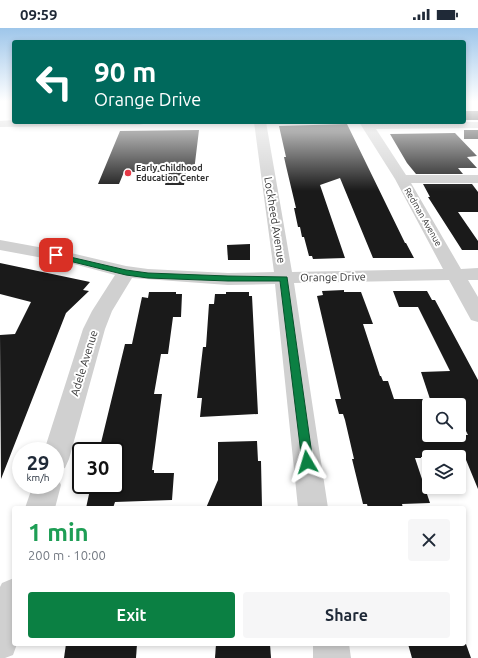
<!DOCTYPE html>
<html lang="en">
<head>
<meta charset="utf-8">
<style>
  :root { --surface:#fff; --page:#f6f6f7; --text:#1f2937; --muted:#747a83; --accent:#0b8043 }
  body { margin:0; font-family:Ubuntu,sans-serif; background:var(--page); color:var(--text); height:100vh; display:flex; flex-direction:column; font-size:15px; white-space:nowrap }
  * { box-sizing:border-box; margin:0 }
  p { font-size:13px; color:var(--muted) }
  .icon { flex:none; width:22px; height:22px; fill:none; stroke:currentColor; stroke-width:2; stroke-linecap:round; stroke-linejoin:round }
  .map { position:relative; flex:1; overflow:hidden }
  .drawer { position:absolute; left:12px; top:478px; width:454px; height:140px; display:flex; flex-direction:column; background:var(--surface); border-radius:4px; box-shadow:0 2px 6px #0003 }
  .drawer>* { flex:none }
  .top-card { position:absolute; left:12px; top:12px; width:454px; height:84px; border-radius:4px; box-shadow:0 2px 6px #0003; background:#00695c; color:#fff; overflow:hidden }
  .controls { position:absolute; left:422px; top:370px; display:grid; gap:8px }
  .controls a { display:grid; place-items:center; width:44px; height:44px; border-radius:4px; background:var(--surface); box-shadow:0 2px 6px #0003; font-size:20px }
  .speed { position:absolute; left:12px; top:414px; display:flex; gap:8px; font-size:20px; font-weight:700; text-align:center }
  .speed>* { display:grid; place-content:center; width:52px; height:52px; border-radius:50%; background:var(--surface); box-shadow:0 2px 6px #0003; line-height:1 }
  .speed small { font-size:10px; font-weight:400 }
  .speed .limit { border:2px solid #111; border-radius:6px; background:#fff; color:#111 }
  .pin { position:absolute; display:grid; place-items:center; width:34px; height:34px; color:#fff; margin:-17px; border-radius:8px; box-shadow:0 2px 6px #0006 }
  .me { position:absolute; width:44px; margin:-22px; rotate:353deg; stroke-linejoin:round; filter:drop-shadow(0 0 3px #0008) }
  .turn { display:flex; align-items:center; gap:14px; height:84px; padding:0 16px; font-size:18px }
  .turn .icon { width:52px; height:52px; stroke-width:2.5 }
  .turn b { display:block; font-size:28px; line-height:34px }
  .round { display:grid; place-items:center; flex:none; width:42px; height:42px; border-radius:4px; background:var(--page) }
  .summary { display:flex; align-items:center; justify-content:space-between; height:68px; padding:0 16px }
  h1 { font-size:24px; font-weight:700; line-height:30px; color:#1e9e55 }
  .action { display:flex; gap:8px; margin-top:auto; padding:8px 16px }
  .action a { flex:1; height:46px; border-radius:4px; background:var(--accent); color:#fff; font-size:16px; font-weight:700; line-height:46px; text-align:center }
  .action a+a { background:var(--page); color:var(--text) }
  .status { display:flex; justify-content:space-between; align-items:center; height:28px; padding:0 20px; background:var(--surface); direction:ltr }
  .status svg { height:11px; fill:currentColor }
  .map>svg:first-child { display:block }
  .building { fill:#1a1a1a }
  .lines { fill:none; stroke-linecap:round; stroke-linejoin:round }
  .minor { fill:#d0d0d0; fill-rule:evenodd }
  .route { fill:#0b8043; stroke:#07532c }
  .poi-dot { fill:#e63946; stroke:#fff; stroke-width:1.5 }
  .labels { text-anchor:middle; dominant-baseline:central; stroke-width:4; stroke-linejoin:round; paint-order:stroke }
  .far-poi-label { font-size:9px; font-weight:bold; fill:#333; stroke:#fff; text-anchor:start }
  .far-street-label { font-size:9px; fill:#333; stroke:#fff }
  .street-label { font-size:11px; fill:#333; stroke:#fff }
</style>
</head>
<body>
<div class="status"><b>09:59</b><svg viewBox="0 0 49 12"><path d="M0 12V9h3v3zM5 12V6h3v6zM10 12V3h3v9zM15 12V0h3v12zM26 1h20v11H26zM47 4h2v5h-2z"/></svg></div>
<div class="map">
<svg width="478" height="630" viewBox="0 0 478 630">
  <rect width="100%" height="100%" fill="#fff"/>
  <g class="building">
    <rect x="464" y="83" width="14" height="9"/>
    <polygon points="347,96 405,215 406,215 414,230 373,230 340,150 320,157 345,230 313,231 312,228 309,228 304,209 302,209 300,199 298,199 294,180 296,180 286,138 284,129 286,129 279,98"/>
    <polygon points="199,102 194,143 186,143 184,157 165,157 168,144 124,144 119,156 98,156 120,103"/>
    <rect x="464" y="102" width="14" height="9"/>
    <polygon points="455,105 477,128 467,129 477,140 458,140 463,146 416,146 407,135 390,106"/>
    <polygon points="423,156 472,156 478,164 478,184 458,184 478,213 478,222 462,222 428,169 430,169"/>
    <polygon points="250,216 250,232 228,232 227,217"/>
    <polygon points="0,235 90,254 83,262 89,263 66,285 1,451 0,307 15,306 31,274 0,266"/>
    <polygon points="344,262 344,264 361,264 373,296 363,296 380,348 381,348 383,353 388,353 394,371 429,371 429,407 468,407 459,389 459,377 432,377 421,344 450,343 418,279 399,279 393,263 427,263 432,272 435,272 478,352 478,461 464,427 421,429 421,430 415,430 430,475 402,476 403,480 368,480 367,476 363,476 352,431 354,431 345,392 343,386 339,386 335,371 341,371 317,268 323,267 322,263"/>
    <polygon points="149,264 176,264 176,266 182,266 181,289 173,289 168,326 161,326 154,366 162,366 152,442 154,442 154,445 174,445 172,472 115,474 113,480 86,480 91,457 115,457 115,423 99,423 125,316 132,316 142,269 148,270"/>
    <polygon points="226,264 249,264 249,268 252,268 258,386 200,389 202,370 197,370 203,319 206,319 209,276 214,276 215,266 226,266"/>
    <polygon points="257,413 258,433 261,433 262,479 258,478 258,480 206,480 218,452 218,414"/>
    <polygon points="66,616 137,616 136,630 64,630"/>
    <polygon points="216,616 270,616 271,630 215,630"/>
    <polygon points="408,616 466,616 471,630 412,630"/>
  </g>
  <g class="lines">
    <g class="minor">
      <polygon points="14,92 14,94 145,94 143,96 139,97 0,99 0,93"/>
      <polygon points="254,94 266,94 292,244 443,241 395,151 359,94 478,94 478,100 376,101 406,147 478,147 478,155 411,155 461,241 478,240 478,252 468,252 478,269 478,294 471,292 449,252 294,255 328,480 298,480 275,256 228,257 132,250 112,283 105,301 69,431 65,440 55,443 55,423 44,423 83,301 92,283 115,247 70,235 0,222 0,212 71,225 126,238 148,241 228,245 274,244"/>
      <polygon points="55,447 57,448 61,457 55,480 25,480 33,457 55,457"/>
      <polygon points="14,550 14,616 17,616 13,627 5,630 0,630 0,559 2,555"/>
      <polygon points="313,616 349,616 351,630 313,630"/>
    </g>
  </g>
  <linearGradient id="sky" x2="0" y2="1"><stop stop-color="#9ec6ea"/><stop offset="0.45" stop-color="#fff"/><stop offset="1" stop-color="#fff" stop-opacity="0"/></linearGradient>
  <rect width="478" height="163" fill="url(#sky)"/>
  <polygon class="route" points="53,225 126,242 148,245 228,248 287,249 313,434 311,438 307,439 303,438 302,434 280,253 228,253 148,250 126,247 53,229"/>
  <circle class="poi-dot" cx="128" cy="145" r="4"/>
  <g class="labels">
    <g class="far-poi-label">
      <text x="136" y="140">Early Childhood<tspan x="136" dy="10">Education Center</tspan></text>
    </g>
    <g class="far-street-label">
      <text transform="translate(423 189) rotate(60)">Redman Avenue</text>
    </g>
    <g class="street-label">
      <text transform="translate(275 192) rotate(81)">Lockheed Avenue</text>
      <text transform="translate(333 249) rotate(-1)">Orange Drive</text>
      <text transform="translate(84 335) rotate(-73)">Adele Avenue</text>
    </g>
  </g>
</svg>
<div class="controls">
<a><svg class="icon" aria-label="search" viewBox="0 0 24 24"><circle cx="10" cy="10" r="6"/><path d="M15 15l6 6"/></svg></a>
<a><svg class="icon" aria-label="layers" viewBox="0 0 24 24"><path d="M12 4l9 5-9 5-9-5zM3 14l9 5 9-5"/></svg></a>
</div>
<div class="speed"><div>29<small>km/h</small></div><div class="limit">30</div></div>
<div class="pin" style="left:56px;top:227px;background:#d93025"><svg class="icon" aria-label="arrive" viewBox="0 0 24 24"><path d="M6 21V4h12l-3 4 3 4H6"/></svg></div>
<svg class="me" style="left:307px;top:434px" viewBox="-20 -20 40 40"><path d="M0-17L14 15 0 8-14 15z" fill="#0b8043" stroke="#fff" stroke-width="4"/></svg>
<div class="top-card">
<div class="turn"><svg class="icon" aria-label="left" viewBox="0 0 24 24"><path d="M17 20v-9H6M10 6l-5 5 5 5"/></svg><div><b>90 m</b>Orange Drive</div></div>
</div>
<section class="drawer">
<div class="summary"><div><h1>1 min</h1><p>200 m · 10:00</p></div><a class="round"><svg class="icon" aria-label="close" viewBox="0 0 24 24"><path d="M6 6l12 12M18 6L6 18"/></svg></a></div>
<div class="action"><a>Exit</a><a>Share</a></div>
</section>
</div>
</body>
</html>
